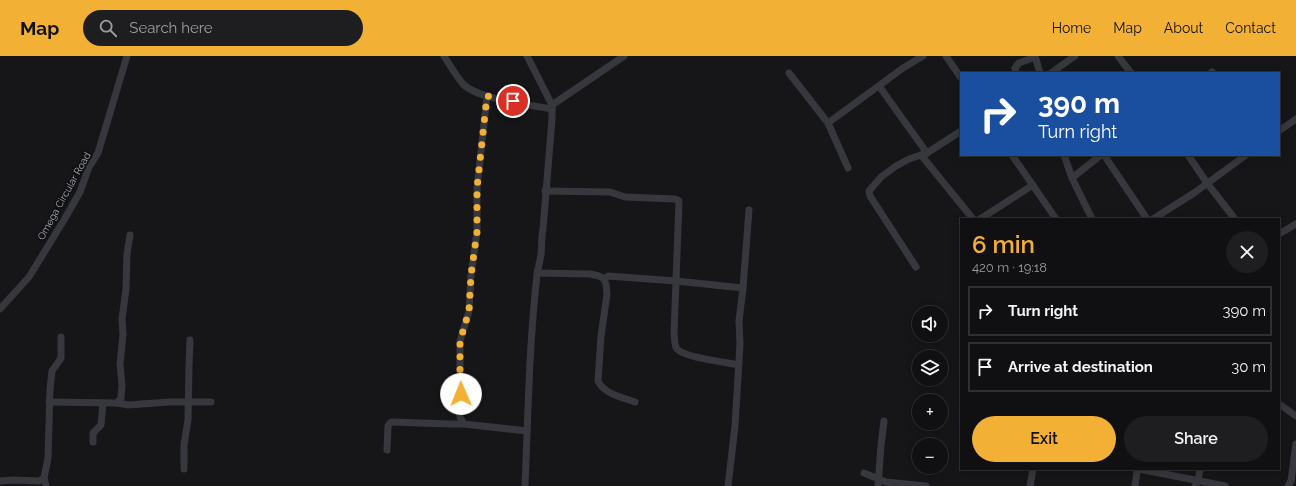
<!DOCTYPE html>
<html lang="en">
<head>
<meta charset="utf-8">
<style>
  :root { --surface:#101012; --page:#1e1e20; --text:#f1f3f6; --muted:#9c9d9f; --line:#303032; --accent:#f2b134 }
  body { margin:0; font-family:Raleway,sans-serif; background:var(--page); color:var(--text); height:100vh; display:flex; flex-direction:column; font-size:15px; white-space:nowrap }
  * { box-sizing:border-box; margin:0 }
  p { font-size:13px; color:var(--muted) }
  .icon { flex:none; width:22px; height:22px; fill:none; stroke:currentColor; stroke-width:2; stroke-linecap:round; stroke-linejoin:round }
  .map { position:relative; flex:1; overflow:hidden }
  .sheet { position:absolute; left:960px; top:162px; width:320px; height:252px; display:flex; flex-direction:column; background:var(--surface); border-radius:0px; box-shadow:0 2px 10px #0003,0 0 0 1px var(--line) }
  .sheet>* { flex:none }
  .banner { position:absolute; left:960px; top:16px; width:320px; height:84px; border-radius:0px; box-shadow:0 2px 10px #0003,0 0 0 1px var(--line); background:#1a4fa0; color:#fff; overflow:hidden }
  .buttons { position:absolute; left:912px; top:250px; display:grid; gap:8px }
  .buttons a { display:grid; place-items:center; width:36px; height:36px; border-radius:50%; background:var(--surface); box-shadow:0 2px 10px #0003,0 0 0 1px var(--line); font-size:20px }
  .pin { position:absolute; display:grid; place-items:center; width:34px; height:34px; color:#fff; margin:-17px; border:2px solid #fff; border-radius:50%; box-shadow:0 1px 4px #0007 }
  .me { position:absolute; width:44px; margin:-22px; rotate:359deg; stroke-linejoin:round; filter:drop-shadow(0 0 3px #0008) }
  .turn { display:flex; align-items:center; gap:14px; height:84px; padding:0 12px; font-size:18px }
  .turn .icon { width:52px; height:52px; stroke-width:2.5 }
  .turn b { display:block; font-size:28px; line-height:34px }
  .round { display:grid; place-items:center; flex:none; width:42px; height:42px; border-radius:21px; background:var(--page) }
  .overview { display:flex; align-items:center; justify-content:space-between; height:68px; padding:0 12px }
  h1 { font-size:24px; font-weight:600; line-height:30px; color:var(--accent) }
  .button { display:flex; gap:8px; margin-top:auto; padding:8px 12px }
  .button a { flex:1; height:46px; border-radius:24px; background:var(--accent); color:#111; font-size:16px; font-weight:600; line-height:46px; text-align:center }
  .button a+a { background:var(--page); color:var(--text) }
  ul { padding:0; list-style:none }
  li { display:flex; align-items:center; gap:12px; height:50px; margin:0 8px 6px; padding:0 4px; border:2px solid var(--line); border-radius:0px }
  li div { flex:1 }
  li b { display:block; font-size:15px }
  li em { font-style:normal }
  header { display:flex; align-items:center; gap:24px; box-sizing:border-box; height:56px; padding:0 20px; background:var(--accent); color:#111 }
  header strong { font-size:19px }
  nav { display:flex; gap:22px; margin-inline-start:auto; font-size:14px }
  .search { width:280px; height:36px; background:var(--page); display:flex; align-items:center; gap:10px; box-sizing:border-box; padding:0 14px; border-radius:22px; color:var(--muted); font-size:15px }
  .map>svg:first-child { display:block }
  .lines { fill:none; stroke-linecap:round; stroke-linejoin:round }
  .minor { stroke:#37383d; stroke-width:7 }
  .route { stroke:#f2b134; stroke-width:7; stroke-dasharray:0 12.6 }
  .labels { text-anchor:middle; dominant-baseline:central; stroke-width:4; stroke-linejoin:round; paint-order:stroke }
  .street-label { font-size:10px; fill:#a8adb8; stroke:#111113 }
</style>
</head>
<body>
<header>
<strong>Map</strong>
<div class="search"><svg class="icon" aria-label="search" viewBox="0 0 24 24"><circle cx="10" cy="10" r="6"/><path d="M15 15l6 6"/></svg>Search here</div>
<nav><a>Home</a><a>Map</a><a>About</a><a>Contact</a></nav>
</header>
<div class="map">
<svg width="1296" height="430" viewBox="0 0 1296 430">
  <rect width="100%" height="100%" fill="#161618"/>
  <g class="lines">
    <g class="minor">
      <path d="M444 0C450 9 456 20 463 28 477 43 531 49 552 53"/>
      <polyline points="946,0 961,22"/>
      <polyline points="1035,0 1040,17"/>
      <polyline points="1118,0 1131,17"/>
      <polyline points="789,17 828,67"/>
      <polyline points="1016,17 1015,12 1019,7 1035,1"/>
      <polyline points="1051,17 1075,0"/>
      <polyline points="1211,17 1212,16"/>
      <polyline points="879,30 927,97"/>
      <polyline points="487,40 477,132 477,176 471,219 469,255 460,285 460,316 463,327 459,352 460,361 464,368 527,375"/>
      <polyline points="552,49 624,0"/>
      <polyline points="1279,75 1296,63"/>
      <polyline points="921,99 973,163"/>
      <polyline points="1012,99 1056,163"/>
      <polyline points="1064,99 1072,122 1092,163"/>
      <polyline points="1104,99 1147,163"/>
      <polyline points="1188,99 1207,127 1235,163"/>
      <polyline points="848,112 828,67 903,12 923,0"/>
      <polyline points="1072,122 1101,99"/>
      <path d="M545 135 610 136 625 141 675 143 679 145 674 278C675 283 674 289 677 293 685 302 726 306 739 309"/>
      <polyline points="980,163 1033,129"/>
      <polyline points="1153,163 1194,137 1246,99"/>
      <polyline points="1279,178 1296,168"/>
      <polyline points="916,211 870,140 869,135 881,121 896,110 909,103 927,97 961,75"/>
      <path d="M537 217 590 218 599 220 604 223 606 228 607 238 601 280 598 325C605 339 622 341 635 346"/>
      <polyline points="604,223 608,220 676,225 743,232"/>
      <polyline points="0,253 29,221 64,164 80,136 89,111 98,97 127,0"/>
      <polyline points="49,346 117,347 128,349 169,346 211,346"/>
      <polyline points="117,347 121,342 122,329 120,308 123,278 122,263 126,233 127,198 130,179"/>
      <polyline points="1279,348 1296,360"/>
      <polyline points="93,386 93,377 101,369 103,347"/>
      <polyline points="387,394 388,370 390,367 392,366 450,368 464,368"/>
      <polyline points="184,413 184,389 188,364 189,310 190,284"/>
      <polyline points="864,417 886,426 926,430"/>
      <polyline points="0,425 13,424 39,425 44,422"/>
      <polyline points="46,430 44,422 48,402 50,333 52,315 61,302 61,281"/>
      <path d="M525 430C528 360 529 289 537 219 538 212 540 205 541 198 542 189 541 182 543 173L552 63V49L527 0"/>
      <polyline points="728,430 735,370 740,288 739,265 743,232 749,154"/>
      <polyline points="878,430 881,389 884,365"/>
      <polyline points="1030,430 1033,413"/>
      <polyline points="1135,430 1137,416 1139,413 1225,430"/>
      <polyline points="1195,430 1198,425 1200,413"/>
      <polyline points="1288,430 1291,425 1296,388"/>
    </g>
  </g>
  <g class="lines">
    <polyline class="route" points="461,338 463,326 460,316 460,285 469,255 471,219 477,176 477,132 487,40 513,45"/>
  </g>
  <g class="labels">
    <g class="street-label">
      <text transform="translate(64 140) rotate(-61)">Omega Circular Road</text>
    </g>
  </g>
</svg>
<div class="buttons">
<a><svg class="icon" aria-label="sound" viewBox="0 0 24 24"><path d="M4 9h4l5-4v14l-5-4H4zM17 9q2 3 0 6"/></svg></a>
<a><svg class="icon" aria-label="layers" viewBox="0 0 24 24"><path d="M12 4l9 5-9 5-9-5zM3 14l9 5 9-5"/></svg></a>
<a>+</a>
<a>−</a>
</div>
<div class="pin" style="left:513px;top:45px;background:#d93025"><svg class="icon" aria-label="arrive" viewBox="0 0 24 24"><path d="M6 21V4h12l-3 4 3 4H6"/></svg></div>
<svg class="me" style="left:461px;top:338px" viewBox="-20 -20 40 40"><circle r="19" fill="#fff"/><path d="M0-13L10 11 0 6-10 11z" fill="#f2b134"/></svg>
<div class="banner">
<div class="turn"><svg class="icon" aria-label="right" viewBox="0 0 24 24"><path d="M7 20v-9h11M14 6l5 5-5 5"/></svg><div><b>390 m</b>Turn right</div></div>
</div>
<section class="sheet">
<div class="overview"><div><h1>6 min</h1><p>420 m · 19:18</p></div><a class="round"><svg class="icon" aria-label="close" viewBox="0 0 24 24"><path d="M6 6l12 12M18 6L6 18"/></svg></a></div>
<ul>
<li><svg class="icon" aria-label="right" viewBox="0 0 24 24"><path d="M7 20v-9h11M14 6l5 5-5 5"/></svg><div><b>Turn right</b></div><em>390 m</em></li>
<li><svg class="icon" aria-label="arrive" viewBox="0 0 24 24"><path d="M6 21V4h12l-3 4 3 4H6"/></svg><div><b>Arrive at destination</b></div><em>30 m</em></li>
</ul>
<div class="button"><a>Exit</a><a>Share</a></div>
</section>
</div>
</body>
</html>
